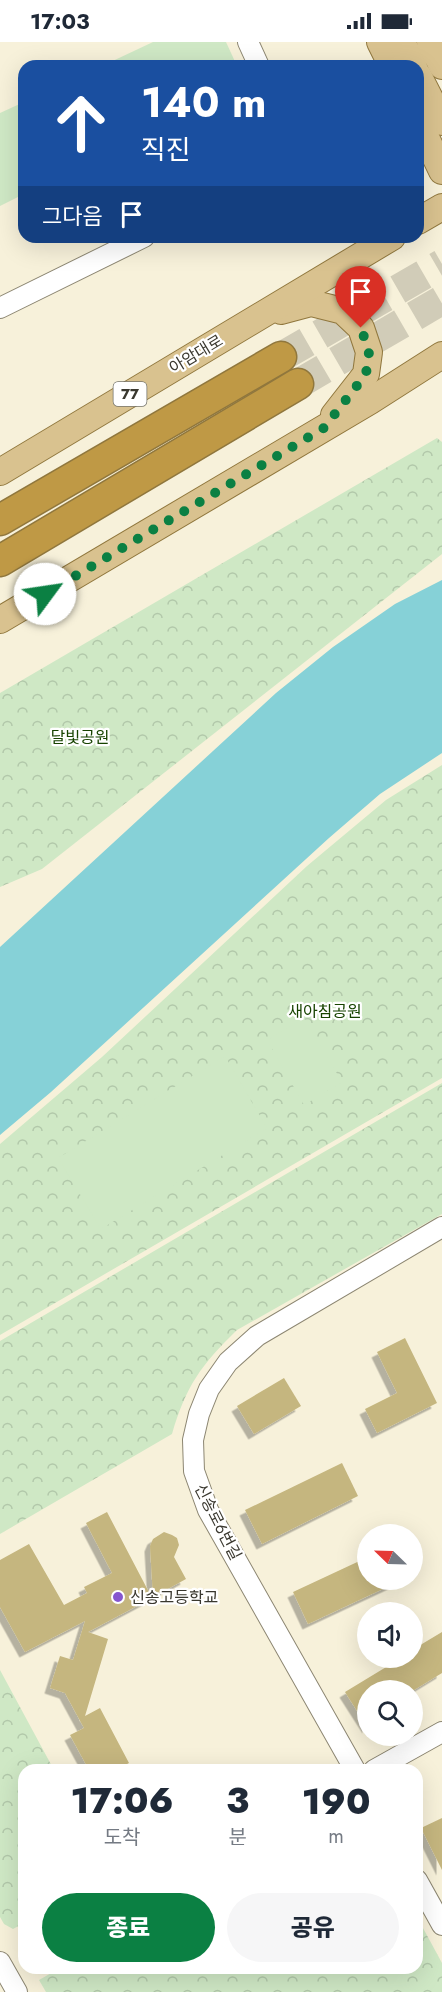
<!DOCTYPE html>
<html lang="ko">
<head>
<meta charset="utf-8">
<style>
  :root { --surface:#fff; --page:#f6f6f7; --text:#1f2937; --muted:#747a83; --accent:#0b8043 }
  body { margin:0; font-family:Jost,"Noto Sans KR",sans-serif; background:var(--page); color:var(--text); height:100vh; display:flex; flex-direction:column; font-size:22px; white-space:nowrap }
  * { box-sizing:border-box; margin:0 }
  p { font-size:20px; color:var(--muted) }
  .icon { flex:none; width:33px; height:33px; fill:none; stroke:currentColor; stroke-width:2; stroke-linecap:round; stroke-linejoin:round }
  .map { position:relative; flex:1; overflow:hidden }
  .drawer { position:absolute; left:18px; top:1722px; width:405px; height:210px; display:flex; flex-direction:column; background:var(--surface); border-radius:18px; box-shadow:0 6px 24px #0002 }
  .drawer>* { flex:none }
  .guide { position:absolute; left:18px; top:18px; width:406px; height:183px; border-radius:18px; box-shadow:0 6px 24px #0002; background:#1a4fa0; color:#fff; overflow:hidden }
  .needle { width:39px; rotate:293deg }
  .buttons { position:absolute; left:357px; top:1482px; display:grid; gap:12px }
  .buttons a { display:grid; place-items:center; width:66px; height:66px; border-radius:50%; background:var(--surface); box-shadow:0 6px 24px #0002; font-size:30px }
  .pin { position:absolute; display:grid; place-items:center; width:51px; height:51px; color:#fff; margin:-62px -26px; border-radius:50% 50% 50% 0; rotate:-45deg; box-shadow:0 0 6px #0007 }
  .pin .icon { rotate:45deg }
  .me { position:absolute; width:66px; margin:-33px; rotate:59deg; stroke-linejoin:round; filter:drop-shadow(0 0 4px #0008) }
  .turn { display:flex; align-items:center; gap:21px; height:126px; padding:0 24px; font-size:27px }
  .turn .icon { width:78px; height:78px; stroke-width:2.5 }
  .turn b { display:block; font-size:42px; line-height:51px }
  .then { display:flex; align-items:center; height:57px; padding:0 24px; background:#0003; gap:12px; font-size:22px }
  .eta { display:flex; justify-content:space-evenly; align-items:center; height:102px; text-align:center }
  .eta b { font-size:36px; font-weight:800; line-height:42px }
  .cta { display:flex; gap:12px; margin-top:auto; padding:12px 24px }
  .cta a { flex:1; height:69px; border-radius:36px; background:var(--accent); color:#fff; font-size:24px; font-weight:800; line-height:69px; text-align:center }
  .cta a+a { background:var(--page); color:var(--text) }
  .status { display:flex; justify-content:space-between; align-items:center; height:42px; padding:0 30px; background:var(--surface); direction:ltr }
  .status svg { height:16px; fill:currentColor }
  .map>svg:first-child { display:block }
  .park { fill:url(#park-crowns) }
  .pitch { fill:#cfe8c5 }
  .water { fill:#86d1d7 }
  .building { fill:#c5b67f; filter:url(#shadow) }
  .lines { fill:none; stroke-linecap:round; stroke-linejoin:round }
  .highway-tunnel { stroke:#d1ccb8; stroke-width:30; stroke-dasharray:30 15; stroke-linecap:butt }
  .minor-casing { stroke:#8c8672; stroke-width:22 }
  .major-casing { stroke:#90773d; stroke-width:28 }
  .highway-casing { stroke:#90773d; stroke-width:33 }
  .minor { stroke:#fff; stroke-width:20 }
  .major { stroke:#d9c28f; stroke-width:26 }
  .highway { stroke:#bf9945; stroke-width:30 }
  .route { stroke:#0b8043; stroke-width:10; stroke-dasharray:0 18 }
  .poi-dot { fill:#8656cf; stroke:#fff; stroke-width:2 }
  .labels { text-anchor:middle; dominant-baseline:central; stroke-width:4.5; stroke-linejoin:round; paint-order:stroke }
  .shield { fill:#fff; stroke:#75746d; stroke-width:1.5 }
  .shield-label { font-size:15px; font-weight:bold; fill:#3a382f }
  .street-label { font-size:16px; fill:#3a382f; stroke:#fff }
  .park-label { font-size:16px; fill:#174300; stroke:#fff }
  .poi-label { font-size:16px; fill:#3a382f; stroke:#fff; text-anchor:start }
</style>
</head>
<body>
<div class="status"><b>17:03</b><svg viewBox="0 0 49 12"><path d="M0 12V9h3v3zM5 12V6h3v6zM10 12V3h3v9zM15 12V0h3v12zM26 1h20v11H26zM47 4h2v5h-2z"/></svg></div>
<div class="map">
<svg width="442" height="1950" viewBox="0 0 442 1950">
  <defs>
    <pattern id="park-crowns" width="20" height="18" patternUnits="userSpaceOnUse" patternTransform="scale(1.5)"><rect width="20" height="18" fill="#cfe8c5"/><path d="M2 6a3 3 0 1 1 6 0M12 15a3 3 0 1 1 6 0" fill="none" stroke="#b2c8aa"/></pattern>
    <filter id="shadow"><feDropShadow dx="-5.5" dy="5.5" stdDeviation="0" flood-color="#0004"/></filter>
  </defs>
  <rect width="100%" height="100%" fill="#f7f1da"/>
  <g class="park">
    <polygon points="437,396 442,400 442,512 42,827 0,845 0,651"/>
    <polygon points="442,723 442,1036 0,1293 0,1102 102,1015 307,824 386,758"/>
    <path d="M442 1041V1172L237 1288C201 1323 186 1344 172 1392L0 1492V1299Z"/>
    <polygon points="0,1628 54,1728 24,1728 24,1881 13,1887 4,1882 0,1875"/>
    <polygon points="417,1875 442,1921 442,1950 46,1950 39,1938 60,1926 417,1926"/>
  </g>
  <g class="pitch">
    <polygon points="153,0 226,0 237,24 102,24"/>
    <polygon points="24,60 24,152 0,164 0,71"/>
    <polygon points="304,976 342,1040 304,1063 267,998"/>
    <polygon points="225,1014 267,1086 101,1187 58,1116"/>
  </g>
  <polygon class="water" points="442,538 442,711 380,752 329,796 51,1050 0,1093 0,905 276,651 333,605 395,562"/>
  <g class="building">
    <polygon points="405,1296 437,1361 377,1391 365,1367 397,1351 377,1310"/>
    <polygon points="284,1336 301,1364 254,1392 237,1364"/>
    <polygon points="342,1421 358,1454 262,1502 245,1468"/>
    <polygon points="107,1470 152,1556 88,1590 108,1597 85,1674 100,1666 129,1721 116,1728 89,1728 70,1693 84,1686 65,1651 50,1646 60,1614 73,1618 85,1579 25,1610 0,1565 0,1518 29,1502 64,1563 87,1551 84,1545 112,1531 86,1481"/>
    <polygon points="164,1490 172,1493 177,1496 179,1503 174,1515 186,1537 153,1555 150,1504 153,1497"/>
    <polygon points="368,1515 368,1538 402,1538 308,1582 293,1550"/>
    <polygon points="442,1590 442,1631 414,1648 368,1648 368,1686 345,1650 401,1616 412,1616 412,1608"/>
    <polygon points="442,1776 442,1828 421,1786"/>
  </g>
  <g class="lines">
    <g class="highway-tunnel">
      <polyline points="281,315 442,222"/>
      <polyline points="298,342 442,258"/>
    </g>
    <g class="minor-casing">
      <g id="minor">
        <polyline points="248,0 259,24"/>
        <polyline points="0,266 144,195"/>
        <polyline points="355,1728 208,1468 194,1429 193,1398 199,1372 209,1347 228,1320 257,1294 442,1185"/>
        <polyline points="374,1728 442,1690"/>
        <polyline points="417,1838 442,1883"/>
        <polyline points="0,1920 17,1950"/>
      </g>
    </g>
    <g class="major-casing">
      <g id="major">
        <polyline points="380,0 392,24"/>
        <polyline points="402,0 414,24"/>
        <polyline points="430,0 442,24"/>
        <polyline points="418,33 442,80"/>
        <polyline points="418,79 442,129"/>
        <polyline points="418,179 442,165"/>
        <polyline points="281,269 311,261 343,269 361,286 369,310 366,332 334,373"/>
        <polyline points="0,430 392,195"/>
        <polyline points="0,578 370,359 442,313"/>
      </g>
    </g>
    <g class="highway-casing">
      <g id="highway">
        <polyline points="0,478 281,315"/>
        <polyline points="0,519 298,342"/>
      </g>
    </g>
    <use href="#minor" class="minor"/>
    <use href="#major" class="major"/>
    <use href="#highway" class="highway"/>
  </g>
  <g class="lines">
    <polyline class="route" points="45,552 324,386 366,332 369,310 361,286"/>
  </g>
  <circle class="poi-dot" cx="118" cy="1555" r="6"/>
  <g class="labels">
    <rect class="shield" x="113.5" y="340" width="33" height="24" rx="4.5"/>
    <g class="shield-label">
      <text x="130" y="352">77</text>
    </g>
    <g class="street-label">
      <text transform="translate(196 312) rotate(-31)">아암대로</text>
      <text transform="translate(218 1480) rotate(63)">신송로6번길</text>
    </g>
    <g class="park-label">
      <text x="80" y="695">달빛공원</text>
      <text x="325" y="969">새아침공원</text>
    </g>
    <g class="poi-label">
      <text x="130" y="1555">신송고등학교</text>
    </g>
  </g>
</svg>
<div class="buttons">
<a><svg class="needle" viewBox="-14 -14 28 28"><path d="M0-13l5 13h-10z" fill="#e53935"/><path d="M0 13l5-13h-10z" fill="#747a83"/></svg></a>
<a><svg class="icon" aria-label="sound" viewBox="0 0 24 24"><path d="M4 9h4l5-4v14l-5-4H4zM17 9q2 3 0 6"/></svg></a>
<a><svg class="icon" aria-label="search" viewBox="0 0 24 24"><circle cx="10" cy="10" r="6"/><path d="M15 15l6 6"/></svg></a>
</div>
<div class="pin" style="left:361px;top:286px;background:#d93025"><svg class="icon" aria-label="arrive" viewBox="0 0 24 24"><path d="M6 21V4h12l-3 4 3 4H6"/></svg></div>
<svg class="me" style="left:45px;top:552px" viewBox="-20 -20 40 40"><circle r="19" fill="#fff"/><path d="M0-13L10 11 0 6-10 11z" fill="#0b8043"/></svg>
<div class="guide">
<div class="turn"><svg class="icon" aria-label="ahead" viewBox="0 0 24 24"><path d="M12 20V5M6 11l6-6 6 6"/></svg><div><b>140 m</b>직진</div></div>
<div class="then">그다음<svg class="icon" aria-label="arrive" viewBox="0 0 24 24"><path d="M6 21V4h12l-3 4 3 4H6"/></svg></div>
</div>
<section class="drawer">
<div class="eta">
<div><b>17:06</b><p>도착</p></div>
<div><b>3</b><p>분</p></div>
<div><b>190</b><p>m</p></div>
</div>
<div class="cta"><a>종료</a><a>공유</a></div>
</section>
</div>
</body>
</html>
